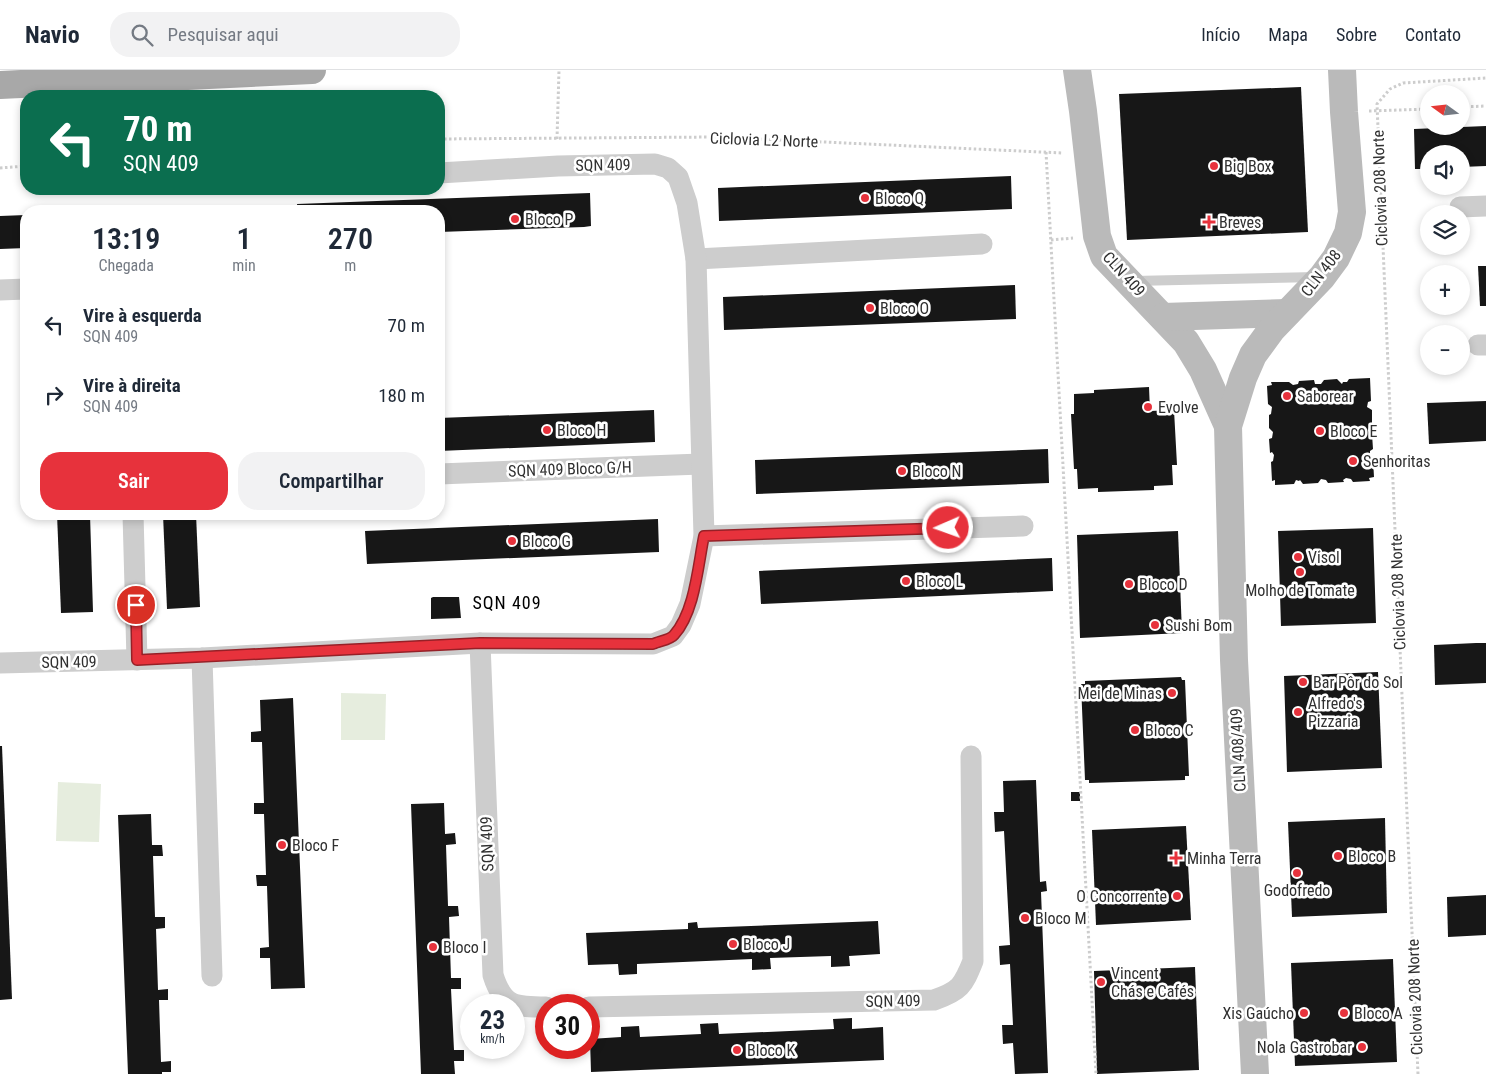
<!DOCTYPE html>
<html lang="pt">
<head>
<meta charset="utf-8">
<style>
  :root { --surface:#fff; --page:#f2f2f3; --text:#1f2937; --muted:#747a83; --line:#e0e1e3; --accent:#e7323c }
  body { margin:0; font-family:"Roboto Condensed",sans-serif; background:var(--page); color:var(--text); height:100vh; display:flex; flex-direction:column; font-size:19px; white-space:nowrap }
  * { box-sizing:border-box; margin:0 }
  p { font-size:16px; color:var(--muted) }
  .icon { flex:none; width:28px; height:28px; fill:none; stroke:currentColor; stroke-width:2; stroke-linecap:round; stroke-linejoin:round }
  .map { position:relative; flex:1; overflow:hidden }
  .panel { position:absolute; left:20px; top:135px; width:425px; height:315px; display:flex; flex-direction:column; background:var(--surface); border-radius:20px; box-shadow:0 2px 8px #0003 }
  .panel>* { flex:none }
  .hud { position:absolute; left:20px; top:20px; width:425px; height:105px; border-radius:20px; box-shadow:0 2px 8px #0003; background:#0b6e4f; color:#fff; overflow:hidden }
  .needle { width:32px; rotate:285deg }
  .controls { position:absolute; left:1420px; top:15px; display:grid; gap:10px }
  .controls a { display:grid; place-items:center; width:50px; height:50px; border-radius:50%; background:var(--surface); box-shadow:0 2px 8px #0003; font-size:25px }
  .speed { position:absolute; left:460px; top:924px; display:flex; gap:10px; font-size:25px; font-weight:700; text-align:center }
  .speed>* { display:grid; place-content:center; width:65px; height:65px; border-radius:50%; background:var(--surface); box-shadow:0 2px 8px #0003; line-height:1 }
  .speed small { font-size:12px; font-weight:400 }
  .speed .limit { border:8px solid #d22; background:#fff; color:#111 }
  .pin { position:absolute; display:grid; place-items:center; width:42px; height:42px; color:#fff; margin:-21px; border:2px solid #fff; border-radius:50%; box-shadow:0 1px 5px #0007 }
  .me { position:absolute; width:55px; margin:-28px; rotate:268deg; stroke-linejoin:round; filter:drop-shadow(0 0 4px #0008) }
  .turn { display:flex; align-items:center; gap:18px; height:105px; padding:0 20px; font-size:22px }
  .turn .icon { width:65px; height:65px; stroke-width:2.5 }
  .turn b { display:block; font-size:35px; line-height:42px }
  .eta { display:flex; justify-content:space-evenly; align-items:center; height:85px; text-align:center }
  .eta b { font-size:30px; font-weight:600; line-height:35px }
  .action { display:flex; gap:10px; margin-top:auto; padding:10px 20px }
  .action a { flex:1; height:58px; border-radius:20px; background:var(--accent); color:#fff; font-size:20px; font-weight:600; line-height:58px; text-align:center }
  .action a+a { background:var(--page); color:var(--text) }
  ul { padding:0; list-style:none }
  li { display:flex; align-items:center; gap:15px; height:70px; padding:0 20px }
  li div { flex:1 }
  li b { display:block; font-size:19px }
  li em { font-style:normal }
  header { display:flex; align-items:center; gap:30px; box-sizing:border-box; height:70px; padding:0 25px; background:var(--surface); border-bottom:1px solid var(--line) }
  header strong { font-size:24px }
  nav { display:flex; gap:28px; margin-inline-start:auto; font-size:18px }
  .search { width:350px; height:45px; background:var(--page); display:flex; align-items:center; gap:12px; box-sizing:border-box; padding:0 18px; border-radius:20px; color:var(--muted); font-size:19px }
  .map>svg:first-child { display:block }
  .green { fill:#e6edde }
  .building { fill:#171717 }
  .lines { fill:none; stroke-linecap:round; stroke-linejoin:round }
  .path { stroke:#cdcdcd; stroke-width:3; stroke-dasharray:2.5 2.5; stroke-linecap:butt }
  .lane { stroke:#cdcdcd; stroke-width:10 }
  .street { stroke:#cdcdcd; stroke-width:21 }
  .secondary { stroke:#bababa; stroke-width:28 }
  .primary { stroke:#a8a8a8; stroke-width:28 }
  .route-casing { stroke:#962027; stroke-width:12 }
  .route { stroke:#e7323c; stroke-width:9 }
  .poi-dot { fill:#e7323c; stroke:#fff; stroke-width:2 }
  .labels { text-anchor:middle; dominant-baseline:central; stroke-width:5; stroke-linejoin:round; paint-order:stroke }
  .street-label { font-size:16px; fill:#303030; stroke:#fff }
  .poi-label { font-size:16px; fill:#303030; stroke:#fff; text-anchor:start }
  .neighbourhood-label { font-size:18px; letter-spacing:1px; fill:#000; stroke:#fff }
</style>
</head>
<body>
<header>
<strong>Navio</strong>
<div class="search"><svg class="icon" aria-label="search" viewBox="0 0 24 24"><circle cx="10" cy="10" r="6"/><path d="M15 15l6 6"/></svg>Pesquisar aqui</div>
<nav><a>Início</a><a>Mapa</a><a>Sobre</a><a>Contato</a></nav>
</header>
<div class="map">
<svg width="1486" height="1004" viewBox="0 0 1486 1004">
  <rect width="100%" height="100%" fill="#fff"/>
  <g class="green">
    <polygon points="341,623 386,624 385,670 341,670"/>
    <polygon points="58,712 101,714 99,772 56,771"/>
  </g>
  <g class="building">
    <polygon points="1301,17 1308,162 1127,170 1119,24"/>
    <polygon points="1486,56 1486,96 1461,97 1461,84 1429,84 1429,99 1415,99 1414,59"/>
    <polygon points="1011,106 1012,139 719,151 718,118"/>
    <polygon points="590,123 591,156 584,157 439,162 439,141 298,141 297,134"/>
    <polygon points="26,145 26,178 0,179 0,146"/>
    <polygon points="1478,196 1486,196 1486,236 1480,236"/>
    <polygon points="1015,215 1016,249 724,260 723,227"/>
    <polygon points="1370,308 1371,331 1368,332 1367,337 1372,340 1372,354 1369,357 1368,361 1372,364 1373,379 1370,381 1370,386 1373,389 1374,407 1369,408 1370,411 1353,412 1351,409 1346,408 1343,410 1344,412 1328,413 1326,410 1321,409 1318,413 1303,414 1300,410 1299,411 1296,410 1294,414 1275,415 1275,410 1272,411 1271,392 1273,391 1274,385 1272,382 1270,383 1269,369 1272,368 1273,362 1269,358 1269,345 1271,344 1272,337 1268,334 1267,316 1272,315 1271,312 1289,312 1293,315 1298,314 1299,311 1314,310 1315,314 1321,314 1324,310 1337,309 1342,314 1343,312 1347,312 1349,309"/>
    <polygon points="1149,317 1150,341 1174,340 1177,395 1172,395 1173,415 1154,416 1154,420 1098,422 1098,418 1078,419 1077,399 1074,399 1071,344 1074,344 1074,324 1094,323 1094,320"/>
    <polygon points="1486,331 1486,371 1429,374 1427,333"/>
    <polygon points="654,340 655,372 439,381 439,348"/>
    <polygon points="1048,379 1049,413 756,424 755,390"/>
    <polygon points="57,444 90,444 93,542 61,543"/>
    <polygon points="163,444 196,444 200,537 167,539"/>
    <polygon points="658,449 659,482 367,494 365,461"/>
    <polygon points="1373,458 1376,553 1281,556 1278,461"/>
    <polygon points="1178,461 1182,563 1080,568 1077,465"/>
    <polygon points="1052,488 1053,521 761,534 759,501"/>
    <polygon points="433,527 459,527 461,548 431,549 431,528"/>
    <polygon points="1476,573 1486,573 1486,613 1435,615 1434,575"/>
    <polygon points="1378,602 1382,698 1287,702 1284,606"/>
    <polygon points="1181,607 1182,610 1185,610 1189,706 1185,706 1185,710 1089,713 1089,710 1085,710 1081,614 1085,614 1085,611"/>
    <polygon points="293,628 305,918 271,919 270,888 260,888 260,878 269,877 267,816 257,816 256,805 266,805 264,744 254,744 254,733 264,733 262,672 251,672 251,662 261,661 260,630"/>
    <polygon points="0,676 2,676 12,929 0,930"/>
    <polygon points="1036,710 1040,812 1046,811 1047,821 1041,822 1048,1003 1015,1004 1013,973 1003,974 1002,955 1013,955 1010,894 1000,895 999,876 1010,875 1004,761 995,762 994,742 1004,742 1003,711"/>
    <rect x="1071" y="722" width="9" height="9"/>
    <polygon points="444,733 445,764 455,763 456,774 446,775 448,836 458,836 459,846 449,847 451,908 461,908 461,919 451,919 454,980 464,980 464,991 454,991 455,1004 421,1004 411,734"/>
    <polygon points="151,744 152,775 162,775 163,786 153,786 155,847 165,847 165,858 156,859 158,920 168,919 168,930 159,930 161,992 171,991 171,1002 162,1002 162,1004 128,1004 118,745"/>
    <polygon points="1385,748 1387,843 1292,847 1288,752"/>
    <polygon points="1186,756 1191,850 1096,855 1092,760"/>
    <polygon points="1486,825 1486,865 1448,867 1447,827"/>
    <polygon points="878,851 880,884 849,886 850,896 831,897 831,886 770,888 771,899 752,900 752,889 637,894 637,904 619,905 618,894 588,895 586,863 688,859 688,853 697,852 698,858"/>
    <polygon points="1393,889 1397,992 1295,996 1291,893"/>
    <polygon points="1195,897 1199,1000 1097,1004 1094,901"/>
    <polygon points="852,948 852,959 883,957 884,990 591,1002 590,969 621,967 621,957 639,956 640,967 701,964 700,954 718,953 719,964 834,959 833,949"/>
  </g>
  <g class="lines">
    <g class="path">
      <polyline points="1461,37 1486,36"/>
      <polyline points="1369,41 1429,39"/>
      <polyline points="439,69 715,67 1063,83"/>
      <polyline points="557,69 559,0"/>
      <polyline points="1046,82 1096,1004"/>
      <polyline points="0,98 26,96"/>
      <polyline points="1051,170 1073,168"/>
      <polyline points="1418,1004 1377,34 1390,19 1403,13 1486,8"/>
    </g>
    <polyline class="lane" points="1133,211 1316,207"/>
    <g class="street">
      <polyline points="1460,137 1486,136"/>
      <polyline points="696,189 982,174"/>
      <polyline points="0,220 26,219"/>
      <polyline points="1478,275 1486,275"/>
      <polyline points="439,404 701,394"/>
      <polyline points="133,444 137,590"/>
      <polyline points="704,466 1023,456"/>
      <path d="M480 573 493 905C503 937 515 937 546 937"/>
      <polyline points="202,588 212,906"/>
      <polyline points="0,593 202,588 480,573 653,574 673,566 681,555 690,534 704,466 696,189 687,133 678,107 668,98 655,94 558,96 439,103"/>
      <path d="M589 937 934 930C960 921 963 916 973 891L971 686"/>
    </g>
    <g class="secondary">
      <polyline points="1077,0 1083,41 1097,166 1104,186 1186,272 1203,300 1228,356"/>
      <polyline points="1163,247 1287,243"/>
      <polyline points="1255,1004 1234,590 1228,356 1243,308 1253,285 1272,259 1322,207 1336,188 1348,163 1352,142 1344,42 1342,0"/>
    </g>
    <polyline class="primary" points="0,15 312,0"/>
  </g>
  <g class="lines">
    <g class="route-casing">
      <path id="route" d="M136 535 137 590 480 573 653 574C659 571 670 570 674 565 695 542 698 495 704 466L948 458"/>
    </g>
    <use href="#route" class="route"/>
  </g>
  <g class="poi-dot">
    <circle cx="1214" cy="96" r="5"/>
    <circle cx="865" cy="128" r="5"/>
    <circle cx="515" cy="149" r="5"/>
    <path d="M1206.5 144.5h5v5h5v5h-5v5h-5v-5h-5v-5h5z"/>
    <circle cx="870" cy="238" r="5"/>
    <circle cx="1287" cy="326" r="5"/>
    <circle cx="1148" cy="337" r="5"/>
    <circle cx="547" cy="360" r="5"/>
    <circle cx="1320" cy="361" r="5"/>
    <circle cx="1353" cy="391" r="5"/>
    <circle cx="902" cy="401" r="5"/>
    <circle cx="512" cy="471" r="5"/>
    <circle cx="1298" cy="487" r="5"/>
    <circle cx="1300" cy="502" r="5"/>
    <circle cx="906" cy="511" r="5"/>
    <circle cx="1129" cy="514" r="5"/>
    <circle cx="1155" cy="555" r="5"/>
    <circle cx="1303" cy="612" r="5"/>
    <circle cx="1172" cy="623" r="5"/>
    <circle cx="1298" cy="642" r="5"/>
    <circle cx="1135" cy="660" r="5"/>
    <circle cx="282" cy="775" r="5"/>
    <circle cx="1338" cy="786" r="5"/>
    <path d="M1173.5 780.5h5v5h5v5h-5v5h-5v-5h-5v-5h5z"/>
    <circle cx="1297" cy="803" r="5"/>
    <circle cx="1177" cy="826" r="5"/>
    <circle cx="1025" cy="848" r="5"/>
    <circle cx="733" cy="874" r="5"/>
    <circle cx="433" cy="877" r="5"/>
    <circle cx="1101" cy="912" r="5"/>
    <circle cx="1304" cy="943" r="5"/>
    <circle cx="1344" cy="943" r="5"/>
    <circle cx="1362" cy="977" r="5"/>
    <circle cx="737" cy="980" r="5"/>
  </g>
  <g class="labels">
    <g class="street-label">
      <text transform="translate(764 70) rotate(2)">Ciclovia L2 Norte</text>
      <text transform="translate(603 95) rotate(-1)">SQN 409</text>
      <text transform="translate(1380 118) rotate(-92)">Ciclovia 208 Norte</text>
      <text transform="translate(1321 203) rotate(-52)">CLN 408</text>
      <text transform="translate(1124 204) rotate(48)">CLN 409</text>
      <text transform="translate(570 399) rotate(-2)">SQN 409 Bloco G/H</text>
      <text transform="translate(1398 522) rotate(-92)">Ciclovia 208 Norte</text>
      <text transform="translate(69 592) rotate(-1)">SQN 409</text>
      <text transform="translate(1238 680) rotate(-93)">CLN 408/409</text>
      <text transform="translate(487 774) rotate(-92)">SQN 409</text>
      <text transform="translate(1415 927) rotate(-92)">Ciclovia 208 Norte</text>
      <text transform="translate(893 931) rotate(-1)">SQN 409</text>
    </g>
    <g class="poi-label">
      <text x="1224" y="96">Big Box</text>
      <text x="875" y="128">Bloco Q</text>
      <text x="525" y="149">Bloco P</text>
      <text x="1219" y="152">Breves</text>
      <text x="880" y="238">Bloco O</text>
      <text x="1297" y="326">Saborear</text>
      <text x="1158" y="337">Evolve</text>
      <text x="557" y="360">Bloco H</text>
      <text x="1330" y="361">Bloco E</text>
      <text x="1363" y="391">Senhoritas</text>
      <text x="912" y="401">Bloco N</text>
      <text x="522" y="471">Bloco G</text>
      <text x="1308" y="487">Visol</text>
      <text x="916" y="511">Bloco L</text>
      <text x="1139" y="514">Bloco D</text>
      <text x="1300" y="520" text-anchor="middle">Molho de Tomate</text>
      <text x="1165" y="555">Sushi Bom</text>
      <text x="1313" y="612">Bar Pôr do Sol</text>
      <text x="1162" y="623" text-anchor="end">Mei de Minas</text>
      <text x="1308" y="633">Alfredo's<tspan x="1308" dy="18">Pizzaria</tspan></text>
      <text x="1145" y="660">Bloco C</text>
      <text x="292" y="775">Bloco F</text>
      <text x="1348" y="786">Bloco B</text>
      <text x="1187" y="788">Minha Terra</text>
      <text x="1297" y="820" text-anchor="middle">Godofredo</text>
      <text x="1167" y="826" text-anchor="end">O Concorrente</text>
      <text x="1035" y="848">Bloco M</text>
      <text x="743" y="874">Bloco J</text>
      <text x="443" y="877">Bloco I</text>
      <text x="1111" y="903">Vincent<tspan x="1111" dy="18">Chás e Cafés</tspan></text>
      <text x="1294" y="943" text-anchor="end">Xis Gaúcho</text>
      <text x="1354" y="943">Bloco A</text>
      <text x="1352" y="977" text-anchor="end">Nola Gastrobar</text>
      <text x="747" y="980">Bloco K</text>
    </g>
    <g class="neighbourhood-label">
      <text x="507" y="532">SQN 409</text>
    </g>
  </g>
</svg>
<div class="controls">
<a><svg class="needle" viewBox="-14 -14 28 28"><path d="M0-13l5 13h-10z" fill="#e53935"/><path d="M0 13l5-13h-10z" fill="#747a83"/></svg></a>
<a><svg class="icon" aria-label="sound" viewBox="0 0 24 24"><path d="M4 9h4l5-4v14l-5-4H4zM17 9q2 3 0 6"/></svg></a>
<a><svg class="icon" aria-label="layers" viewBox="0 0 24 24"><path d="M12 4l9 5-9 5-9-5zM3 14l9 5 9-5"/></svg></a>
<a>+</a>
<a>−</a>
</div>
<div class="speed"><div>23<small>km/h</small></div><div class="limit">30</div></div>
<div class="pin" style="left:136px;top:535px;background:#d93025"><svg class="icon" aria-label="arrive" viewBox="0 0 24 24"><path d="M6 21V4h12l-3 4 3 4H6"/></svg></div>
<svg class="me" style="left:948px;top:458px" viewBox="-20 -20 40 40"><circle r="17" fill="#e7323c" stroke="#fff" stroke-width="3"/><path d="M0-11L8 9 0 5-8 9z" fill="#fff"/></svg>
<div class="hud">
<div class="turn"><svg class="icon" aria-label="left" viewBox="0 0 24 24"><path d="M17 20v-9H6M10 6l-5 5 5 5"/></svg><div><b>70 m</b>SQN 409</div></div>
</div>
<section class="panel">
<div class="eta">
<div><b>13:19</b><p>Chegada</p></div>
<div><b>1</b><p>min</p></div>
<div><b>270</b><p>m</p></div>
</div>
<ul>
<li><svg class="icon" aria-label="left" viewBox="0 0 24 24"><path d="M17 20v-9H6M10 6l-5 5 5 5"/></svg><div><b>Vire à esquerda</b><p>SQN 409</p></div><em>70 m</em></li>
<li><svg class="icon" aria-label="right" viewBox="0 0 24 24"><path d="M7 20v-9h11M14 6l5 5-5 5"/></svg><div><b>Vire à direita</b><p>SQN 409</p></div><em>180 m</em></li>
</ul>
<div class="action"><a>Sair</a><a>Compartilhar</a></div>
</section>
</div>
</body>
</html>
